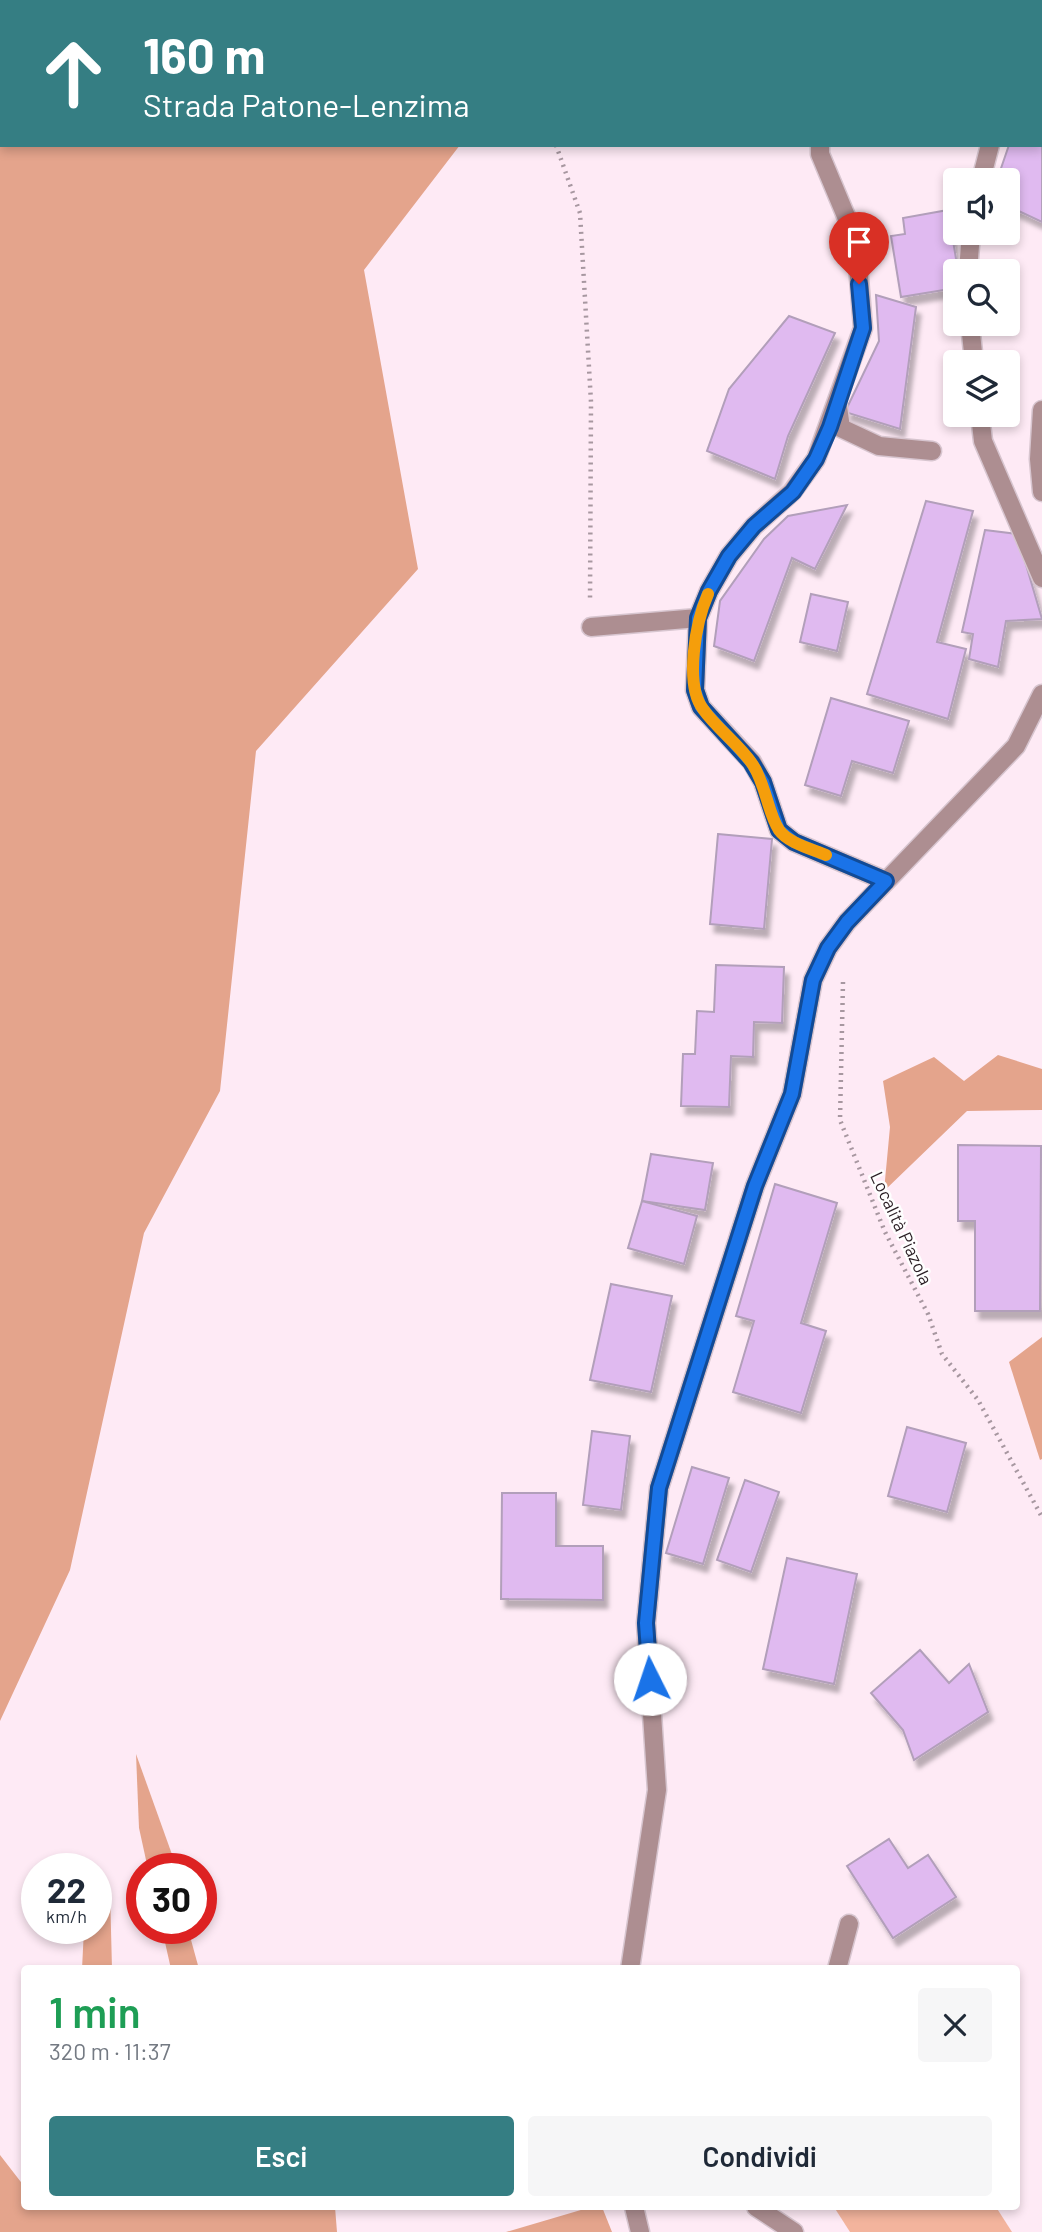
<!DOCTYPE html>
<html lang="it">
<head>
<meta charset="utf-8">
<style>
  :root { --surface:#fff; --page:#f6f6f7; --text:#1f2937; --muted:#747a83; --accent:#357e83 }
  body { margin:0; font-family:Barlow,sans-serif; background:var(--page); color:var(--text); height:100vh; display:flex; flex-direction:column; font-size:26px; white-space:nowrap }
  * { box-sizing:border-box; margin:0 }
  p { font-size:23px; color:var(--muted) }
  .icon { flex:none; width:38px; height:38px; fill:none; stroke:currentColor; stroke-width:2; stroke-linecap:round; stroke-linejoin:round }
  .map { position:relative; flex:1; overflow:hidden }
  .drawer { position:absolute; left:21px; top:1965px; width:999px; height:245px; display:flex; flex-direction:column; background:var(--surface); border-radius:7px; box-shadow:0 4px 10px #0003 }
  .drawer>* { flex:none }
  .guide { position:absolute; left:0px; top:0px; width:1043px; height:147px; box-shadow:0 4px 10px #0003; background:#357e83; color:#fff; overflow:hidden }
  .buttons { position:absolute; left:943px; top:168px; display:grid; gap:14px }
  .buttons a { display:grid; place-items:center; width:77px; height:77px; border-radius:7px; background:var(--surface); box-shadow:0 4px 10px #0003; font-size:35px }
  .speed { position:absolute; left:21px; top:1853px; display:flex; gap:14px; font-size:35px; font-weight:700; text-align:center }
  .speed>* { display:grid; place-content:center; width:91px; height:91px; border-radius:50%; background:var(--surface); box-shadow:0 4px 10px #0003; line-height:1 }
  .speed small { font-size:18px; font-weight:400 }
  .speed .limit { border:10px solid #d22; background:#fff; color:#111 }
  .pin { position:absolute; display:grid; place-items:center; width:60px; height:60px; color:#fff; margin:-72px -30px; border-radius:50% 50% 50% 0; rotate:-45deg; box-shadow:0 0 7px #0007 }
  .pin .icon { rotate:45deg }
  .me { position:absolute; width:77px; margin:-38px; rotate:356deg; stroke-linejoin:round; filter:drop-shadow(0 0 5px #0008) }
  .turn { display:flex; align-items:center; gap:24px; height:147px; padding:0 28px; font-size:32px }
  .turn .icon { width:91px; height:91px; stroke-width:2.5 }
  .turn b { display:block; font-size:49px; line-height:60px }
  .round { display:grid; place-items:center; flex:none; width:74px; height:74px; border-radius:7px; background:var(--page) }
  .overview { display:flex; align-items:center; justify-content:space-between; height:119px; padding:0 28px }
  h1 { font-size:42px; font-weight:600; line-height:52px; color:#1e9e55 }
  .cta { display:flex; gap:14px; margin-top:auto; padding:14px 28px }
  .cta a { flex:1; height:80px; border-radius:7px; background:var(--accent); color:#fff; font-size:28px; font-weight:600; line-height:80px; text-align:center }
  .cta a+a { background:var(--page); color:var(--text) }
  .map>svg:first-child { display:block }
  .green { fill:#f3b49d }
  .forest { fill:#e4a48c }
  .building { fill:#e0baf0; stroke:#b29fba; stroke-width:2; filter:url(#shadow) }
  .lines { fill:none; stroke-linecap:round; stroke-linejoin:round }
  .minor-casing { stroke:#d7c5cf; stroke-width:21 }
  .path { stroke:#a797a0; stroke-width:4.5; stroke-dasharray:2 5; stroke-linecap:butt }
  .minor { stroke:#ad8e91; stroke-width:18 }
  .route-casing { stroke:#114b97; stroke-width:18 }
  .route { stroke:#1a73e8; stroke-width:12 }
  .slow { stroke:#f59e0b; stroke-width:12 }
  .labels { text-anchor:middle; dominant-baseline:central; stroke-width:5; stroke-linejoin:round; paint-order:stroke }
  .street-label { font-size:18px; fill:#281c22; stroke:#fefefe }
</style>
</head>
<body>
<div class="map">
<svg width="1042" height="2232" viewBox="0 0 1042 2232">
  <defs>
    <filter id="shadow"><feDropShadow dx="4.5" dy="8" stdDeviation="2" flood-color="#0004"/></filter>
  </defs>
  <rect width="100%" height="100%" fill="#feeaf5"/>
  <polygon class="green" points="834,2207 996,2207 1012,2232 850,2232"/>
  <g class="forest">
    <polygon points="0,0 379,2 2,2 2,145 460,145 364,270 418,569 256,751 220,1091 144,1233 70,1570 0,1721"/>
    <polygon points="998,1055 1042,1069 1042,1110 967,1111 884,1191 890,1127 883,1081 934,1057 964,1081"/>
    <polygon points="1042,1337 1042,1459 1040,1460 1009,1362"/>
    <polygon points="136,1754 174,1860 176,1869 148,1869 139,1828"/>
    <polygon points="96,1885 110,1890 112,1969 82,1969 84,1929 96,1928"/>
    <polygon points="162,1929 188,1929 199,1969 171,1969"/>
    <polygon points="0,2155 24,2186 24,2207 335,2207 337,2232 0,2232"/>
    <polygon points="591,2207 602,2207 612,2232 506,2232"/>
  </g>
  <g class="building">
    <polygon points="959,0 1034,0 958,2"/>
    <polygon points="1042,54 1042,222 1008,206 1008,180 997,180 1009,145 1041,145"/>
    <polygon points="948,210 958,271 956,271 956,288 901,297 891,236 905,234 903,218"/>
    <polygon points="876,295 916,307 900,429 845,412 879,341"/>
    <polygon points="789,316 835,333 788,436 775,479 707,451 729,389"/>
    <polygon points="926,501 973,511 937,642 966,649 948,719 867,694"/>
    <polygon points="847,505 815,569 792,558 754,661 714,646 720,601 764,539 788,516"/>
    <polygon points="985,530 1017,534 1042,619 1006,621 998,667 969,659 973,634 962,632"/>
    <polygon points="811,594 848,602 837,651 800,642"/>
    <polygon points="831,698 909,721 893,773 852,761 841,796 805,785"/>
    <polygon points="718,834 772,839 764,929 710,924"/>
    <polygon points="716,965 784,967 782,1023 754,1022 753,1057 731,1056 729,1107 681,1106 683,1054 695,1054 697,1011 714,1012"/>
    <polygon points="958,1145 1041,1146 1040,1311 975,1311 975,1221 958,1221"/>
    <polygon points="651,1154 713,1163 705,1210 642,1201"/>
    <polygon points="775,1184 837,1203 801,1323 826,1331 801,1413 733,1392 754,1321 736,1316"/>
    <polygon points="642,1201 697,1216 684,1264 628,1248"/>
    <polygon points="611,1284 672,1296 651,1392 590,1380"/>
    <polygon points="907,1427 966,1443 947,1512 888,1496"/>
    <polygon points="592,1431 630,1436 621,1510 583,1505"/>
    <polygon points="692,1467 729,1478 703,1564 666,1553"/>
    <polygon points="745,1480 779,1492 751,1572 717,1560"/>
    <polygon points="502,1493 556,1493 556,1546 603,1546 603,1600 501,1599"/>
    <polygon points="787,1558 857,1574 834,1684 763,1669"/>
    <polygon points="920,1650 949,1683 969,1664 988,1712 914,1760 903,1730 871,1693"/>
    <polygon points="889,1839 908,1868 928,1855 956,1897 893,1938 847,1866"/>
  </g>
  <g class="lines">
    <g class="minor-casing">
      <g id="minor">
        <polyline points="859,2 860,0"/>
        <polyline points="1041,23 1042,22"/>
        <polyline points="820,145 820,154 856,240 863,328 816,459 792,492 754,526 729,556 709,591 698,618 695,690 701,707 752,762 763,782 779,830 794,842 886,881"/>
        <polyline points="981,180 990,145"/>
        <polyline points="968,271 971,233"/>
        <polyline points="970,324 974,362"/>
        <polyline points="838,407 841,428 879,446 932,451"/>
        <polyline points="1042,410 1039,459 1042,492"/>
        <polyline points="980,415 983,441 1042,578"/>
        <polyline points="591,627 698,618"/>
        <polyline points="630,1969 657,1790 646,1623 659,1488 755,1186 792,1094 813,980 828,948 847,922 1016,746 1042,694"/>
        <polyline points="837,1969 849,1924"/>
        <polyline points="634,2207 640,2232"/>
        <polyline points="756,2207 794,2232"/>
      </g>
    </g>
    <g class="path">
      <polyline points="412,0 415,2"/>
      <polyline points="556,145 580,213 591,402 590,602"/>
      <polyline points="843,982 840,1120 885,1232 928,1314 942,1354 978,1400 1042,1517"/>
    </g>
    <use href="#minor" class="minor"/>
  </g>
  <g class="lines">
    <g class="route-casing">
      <polyline id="route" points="650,1679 646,1623 659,1488 755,1186 792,1094 813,980 828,948 847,922 886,881 794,842 779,830 763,782 751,762 701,707 695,690 698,618 709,591 729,556 754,526 793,492 816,459 830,427 863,328 859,284"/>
    </g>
    <use href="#route" class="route"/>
    <path class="slow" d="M708 594C696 621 684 684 703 709 717 729 739 744 753 765 766 785 768 814 779 830 788 843 812 849 826 855"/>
  </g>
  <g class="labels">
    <g class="street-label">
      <text transform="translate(902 1228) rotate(65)">Località Piazola</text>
    </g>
  </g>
</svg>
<div class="buttons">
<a><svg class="icon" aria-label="sound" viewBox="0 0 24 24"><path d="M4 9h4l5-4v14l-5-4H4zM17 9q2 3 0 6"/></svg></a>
<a><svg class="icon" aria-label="search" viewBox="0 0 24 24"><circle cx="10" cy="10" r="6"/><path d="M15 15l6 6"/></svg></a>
<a><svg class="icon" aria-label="layers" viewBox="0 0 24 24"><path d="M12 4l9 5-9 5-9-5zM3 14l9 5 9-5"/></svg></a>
</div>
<div class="speed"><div>22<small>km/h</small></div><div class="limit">30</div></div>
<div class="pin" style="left:859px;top:284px;background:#d93025"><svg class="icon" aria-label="arrive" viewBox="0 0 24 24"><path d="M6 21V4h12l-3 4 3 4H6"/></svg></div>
<svg class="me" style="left:650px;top:1679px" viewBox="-20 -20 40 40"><circle r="19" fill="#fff"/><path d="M0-13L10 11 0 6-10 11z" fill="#1a73e8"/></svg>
<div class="guide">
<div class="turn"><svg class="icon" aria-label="ahead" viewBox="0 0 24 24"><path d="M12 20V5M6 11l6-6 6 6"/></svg><div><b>160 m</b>Strada Patone-Lenzima</div></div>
</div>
<section class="drawer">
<div class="overview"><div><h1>1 min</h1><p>320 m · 11:37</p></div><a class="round"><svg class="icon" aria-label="close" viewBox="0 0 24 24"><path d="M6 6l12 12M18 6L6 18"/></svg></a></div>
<div class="cta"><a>Esci</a><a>Condividi</a></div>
</section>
</div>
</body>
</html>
